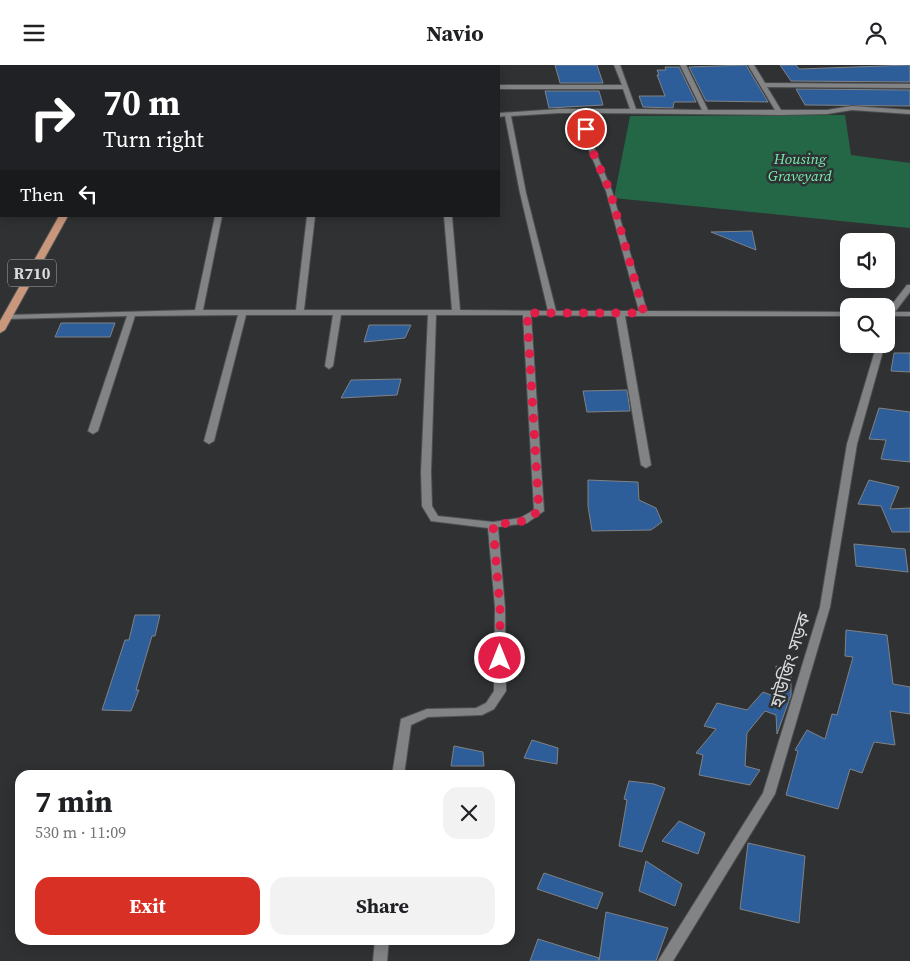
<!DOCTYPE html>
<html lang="en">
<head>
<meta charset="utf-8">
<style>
  :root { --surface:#fff; --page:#f2f2f2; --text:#202124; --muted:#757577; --accent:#d93025 }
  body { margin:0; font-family:"Source Serif 4","Noto Sans Bengali",serif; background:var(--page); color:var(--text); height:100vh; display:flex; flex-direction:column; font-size:19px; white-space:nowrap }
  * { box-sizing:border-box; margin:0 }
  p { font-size:16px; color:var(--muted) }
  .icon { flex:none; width:28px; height:28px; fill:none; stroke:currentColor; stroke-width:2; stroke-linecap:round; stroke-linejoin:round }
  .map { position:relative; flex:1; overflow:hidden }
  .side { position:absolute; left:15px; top:705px; width:500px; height:175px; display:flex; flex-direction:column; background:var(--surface); border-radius:15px; box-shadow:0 2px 12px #0003 }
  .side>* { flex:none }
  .guide { position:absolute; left:0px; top:0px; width:500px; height:152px; box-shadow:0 2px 12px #0003; background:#202124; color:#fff; overflow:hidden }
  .fabs { position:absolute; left:840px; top:168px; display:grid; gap:10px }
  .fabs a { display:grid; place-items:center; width:55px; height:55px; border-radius:10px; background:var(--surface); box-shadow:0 2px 12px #0003; font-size:25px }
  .pin { position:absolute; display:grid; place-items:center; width:42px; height:42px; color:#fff; margin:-21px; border:2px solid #fff; border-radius:50%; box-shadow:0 1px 5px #0007 }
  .me { position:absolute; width:55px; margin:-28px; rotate:0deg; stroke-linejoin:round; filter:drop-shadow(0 0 4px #0008) }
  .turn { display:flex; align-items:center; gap:18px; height:105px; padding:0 20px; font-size:22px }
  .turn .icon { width:65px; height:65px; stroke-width:2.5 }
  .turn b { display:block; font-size:35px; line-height:42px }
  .then { display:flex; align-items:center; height:48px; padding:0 20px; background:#0003; gap:10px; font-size:19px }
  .round { display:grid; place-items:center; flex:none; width:52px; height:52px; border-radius:15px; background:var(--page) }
  .headline { display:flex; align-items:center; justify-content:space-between; height:85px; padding:0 20px }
  h1 { font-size:30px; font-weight:700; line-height:38px }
  .button { display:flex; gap:10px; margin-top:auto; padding:10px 20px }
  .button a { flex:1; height:58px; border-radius:15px; background:var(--accent); color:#fff; font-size:20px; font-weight:700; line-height:58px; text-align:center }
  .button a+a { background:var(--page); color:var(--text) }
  header { display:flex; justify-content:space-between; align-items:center; height:65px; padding:0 20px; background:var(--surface); font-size:22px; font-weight:700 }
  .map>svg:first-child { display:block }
  .green { fill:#246747 }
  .building { fill:#2d5e99; stroke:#808285 }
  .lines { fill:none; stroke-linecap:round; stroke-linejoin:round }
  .street-casing { stroke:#4e4f51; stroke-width:2 }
  .primary-casing { stroke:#4e4f51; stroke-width:2 }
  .street { fill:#818385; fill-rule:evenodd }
  .primary { fill:#c8977c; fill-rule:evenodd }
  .route { stroke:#e11d48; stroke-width:9; stroke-dasharray:0 16.2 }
  .labels { text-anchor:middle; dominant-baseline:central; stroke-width:5; stroke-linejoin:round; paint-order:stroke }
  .far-park-label { font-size:15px; font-style:italic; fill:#77edb0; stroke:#2f3133 }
  .shield { fill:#2f3133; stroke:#a7a8a9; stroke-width:1 }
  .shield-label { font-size:16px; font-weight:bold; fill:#dadbdc }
  .street-label { font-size:18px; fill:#dadbdc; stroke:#2f3133 }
</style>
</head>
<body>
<header><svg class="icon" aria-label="menu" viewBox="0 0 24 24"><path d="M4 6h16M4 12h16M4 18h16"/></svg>Navio<svg class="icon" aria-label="person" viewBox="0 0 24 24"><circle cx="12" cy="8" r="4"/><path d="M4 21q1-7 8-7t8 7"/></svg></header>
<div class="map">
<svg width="910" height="896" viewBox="0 0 910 896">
  <rect width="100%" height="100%" fill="#2f3133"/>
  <polygon class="green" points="845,50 851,90 910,98 910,163 614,133 630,51"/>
  <g class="building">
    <polygon points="555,0 597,0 603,18 560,18"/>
    <polygon points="746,0 768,37 706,36 689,2"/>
    <polygon points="780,0 796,0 799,4 910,0 910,17 791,16"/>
    <polygon points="665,2 679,2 696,37 674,37 673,43 643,42 639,31 665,31 657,10 659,10 657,5 666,5"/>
    <polygon points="796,24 910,25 910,41 805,40"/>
    <polygon points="545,26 599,26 603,40 549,43"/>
    <polygon points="752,166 756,185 711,167"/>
    <polygon points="61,258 115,258 110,272 55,272"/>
    <polygon points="369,260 411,260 405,273 364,277"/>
    <polygon points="894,288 910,288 910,307 891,306"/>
    <polygon points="401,314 397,330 341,333 351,315"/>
    <polygon points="627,325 630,346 587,347 583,326"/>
    <polygon points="879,343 910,347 910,397 881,394 886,375 869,374"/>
    <polygon points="588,415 638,417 639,435 656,443 662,457 651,465 592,466 588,441"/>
    <polygon points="869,415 899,422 890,444 910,443 910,467 892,467 881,441 858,439"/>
    <polygon points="854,479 905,484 908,507 856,501"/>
    <polygon points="135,550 160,550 155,571 152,571 136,625 139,625 131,646 102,645 125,575 129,575"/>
    <polygon points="846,565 887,570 893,619 910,622 910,649 890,646 895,680 874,677 862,708 850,704 838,744 786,730 798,686 795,685 807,665 825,674 832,649 837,650 853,592 845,591"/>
    <polygon points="776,601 791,605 791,630 777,669 776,650 765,646 747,668 745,701 760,705 750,720 699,710 703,690 696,688 716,664 704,661 717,638 747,645 763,627 776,632"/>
    <polygon points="532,675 558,683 557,699 524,693"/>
    <polygon points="454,681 483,687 484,701 451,701"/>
    <polygon points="629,716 654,719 665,723 642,787 619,781 627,735 624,734"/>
    <polygon points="679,756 705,768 698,789 662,776"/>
    <polygon points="748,778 805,791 799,858 740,844"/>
    <polygon points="646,796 682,819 675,841 639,826"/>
    <polygon points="544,808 603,828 597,844 537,824"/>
    <polygon points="606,847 668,863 656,896 599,896"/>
    <polygon points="538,874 599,893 598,896 530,896"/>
  </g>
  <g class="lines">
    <g class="street-casing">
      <g id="street">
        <rect x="323" y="0" width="6" height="1"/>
        <rect x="392" y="0" width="6" height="1"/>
        <path d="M614 0H620L636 44 702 45 680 0H686L708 45H775L748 0H754L765 18 910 19V23L767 22 781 45H827L852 41 910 45V49L852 45 827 49 780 50 599 48 596 57 589 63 594 83 612 126 647 246 849 247V251H625L651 400 646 403 641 400 616 251 531 250 544 446 527 458 498 462 505 543 506 626 494 644 482 650 428 652 411 660 404 710H392L401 654 427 644 476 643 486 638 494 626 495 543 488 463 431 456 422 441 421 407 428 250H341L333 301 329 304 325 301 333 250H246L214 376 209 379 204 376 238 250 135 251 98 366 93 369 88 366 127 251 7 254 3 252 7 250 195 245 215 151H222L203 245H296L307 151H315L304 245H452L444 151H452L460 245 548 246 520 128 505 51 499 52V48L559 44H630L623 24H499V20H622ZM559 48H593L590 56 583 63 588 83 606 126 639 246H556L526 128 511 51ZM436 250H523L534 445 520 453 493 457 438 451 432 441 431 407Z"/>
        <polygon points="907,220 910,220 910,227 895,247 910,247 910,251 892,251 890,260 886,262 886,247"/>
        <polygon points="877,279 885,279 857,379 830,542 775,729 673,896 658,896 763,728 820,542 847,379"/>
        <polygon points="375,875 389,875 387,896 373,896"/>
      </g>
    </g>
    <g class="primary-casing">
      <polygon id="primary" points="59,151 68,151 5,265 0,268 0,256"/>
    </g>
    <use href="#street" class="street"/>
    <use href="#primary" class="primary"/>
  </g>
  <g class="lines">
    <polyline class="route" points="500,593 500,543 493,460 524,456 539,446 527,248 644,248 610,126 591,83 586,64"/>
  </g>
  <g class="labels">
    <g class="far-park-label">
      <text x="800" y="93">Housing<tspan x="800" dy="17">Graveyard</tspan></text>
    </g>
    <rect class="shield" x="8" y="194.5" width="48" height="27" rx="4"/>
    <g class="shield-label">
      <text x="32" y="208">R710</text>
    </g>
    <g class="street-label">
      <text transform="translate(790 595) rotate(-73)">হাউজিং সড়ক</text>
    </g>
  </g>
</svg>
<div class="fabs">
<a><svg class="icon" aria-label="sound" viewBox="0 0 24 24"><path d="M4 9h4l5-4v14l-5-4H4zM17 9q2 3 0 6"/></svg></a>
<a><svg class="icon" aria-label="search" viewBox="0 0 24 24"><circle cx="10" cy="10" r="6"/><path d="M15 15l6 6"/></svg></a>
</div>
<div class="pin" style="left:586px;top:64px;background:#d93025"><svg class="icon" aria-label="arrive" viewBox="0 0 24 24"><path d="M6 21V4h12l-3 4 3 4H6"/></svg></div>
<svg class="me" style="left:500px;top:593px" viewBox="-20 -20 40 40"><circle r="17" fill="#e11d48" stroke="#fff" stroke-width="3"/><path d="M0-11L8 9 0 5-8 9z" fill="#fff"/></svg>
<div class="guide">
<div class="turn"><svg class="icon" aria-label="right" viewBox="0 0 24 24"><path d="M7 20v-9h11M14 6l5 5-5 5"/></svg><div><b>70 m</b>Turn right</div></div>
<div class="then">Then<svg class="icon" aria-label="left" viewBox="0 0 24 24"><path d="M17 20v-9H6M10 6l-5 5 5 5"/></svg></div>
</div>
<section class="side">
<div class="headline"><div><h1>7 min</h1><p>530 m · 11:09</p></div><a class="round"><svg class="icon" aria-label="close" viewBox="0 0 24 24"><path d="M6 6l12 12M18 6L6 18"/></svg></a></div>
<div class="button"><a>Exit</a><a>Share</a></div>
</section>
</div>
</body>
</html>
